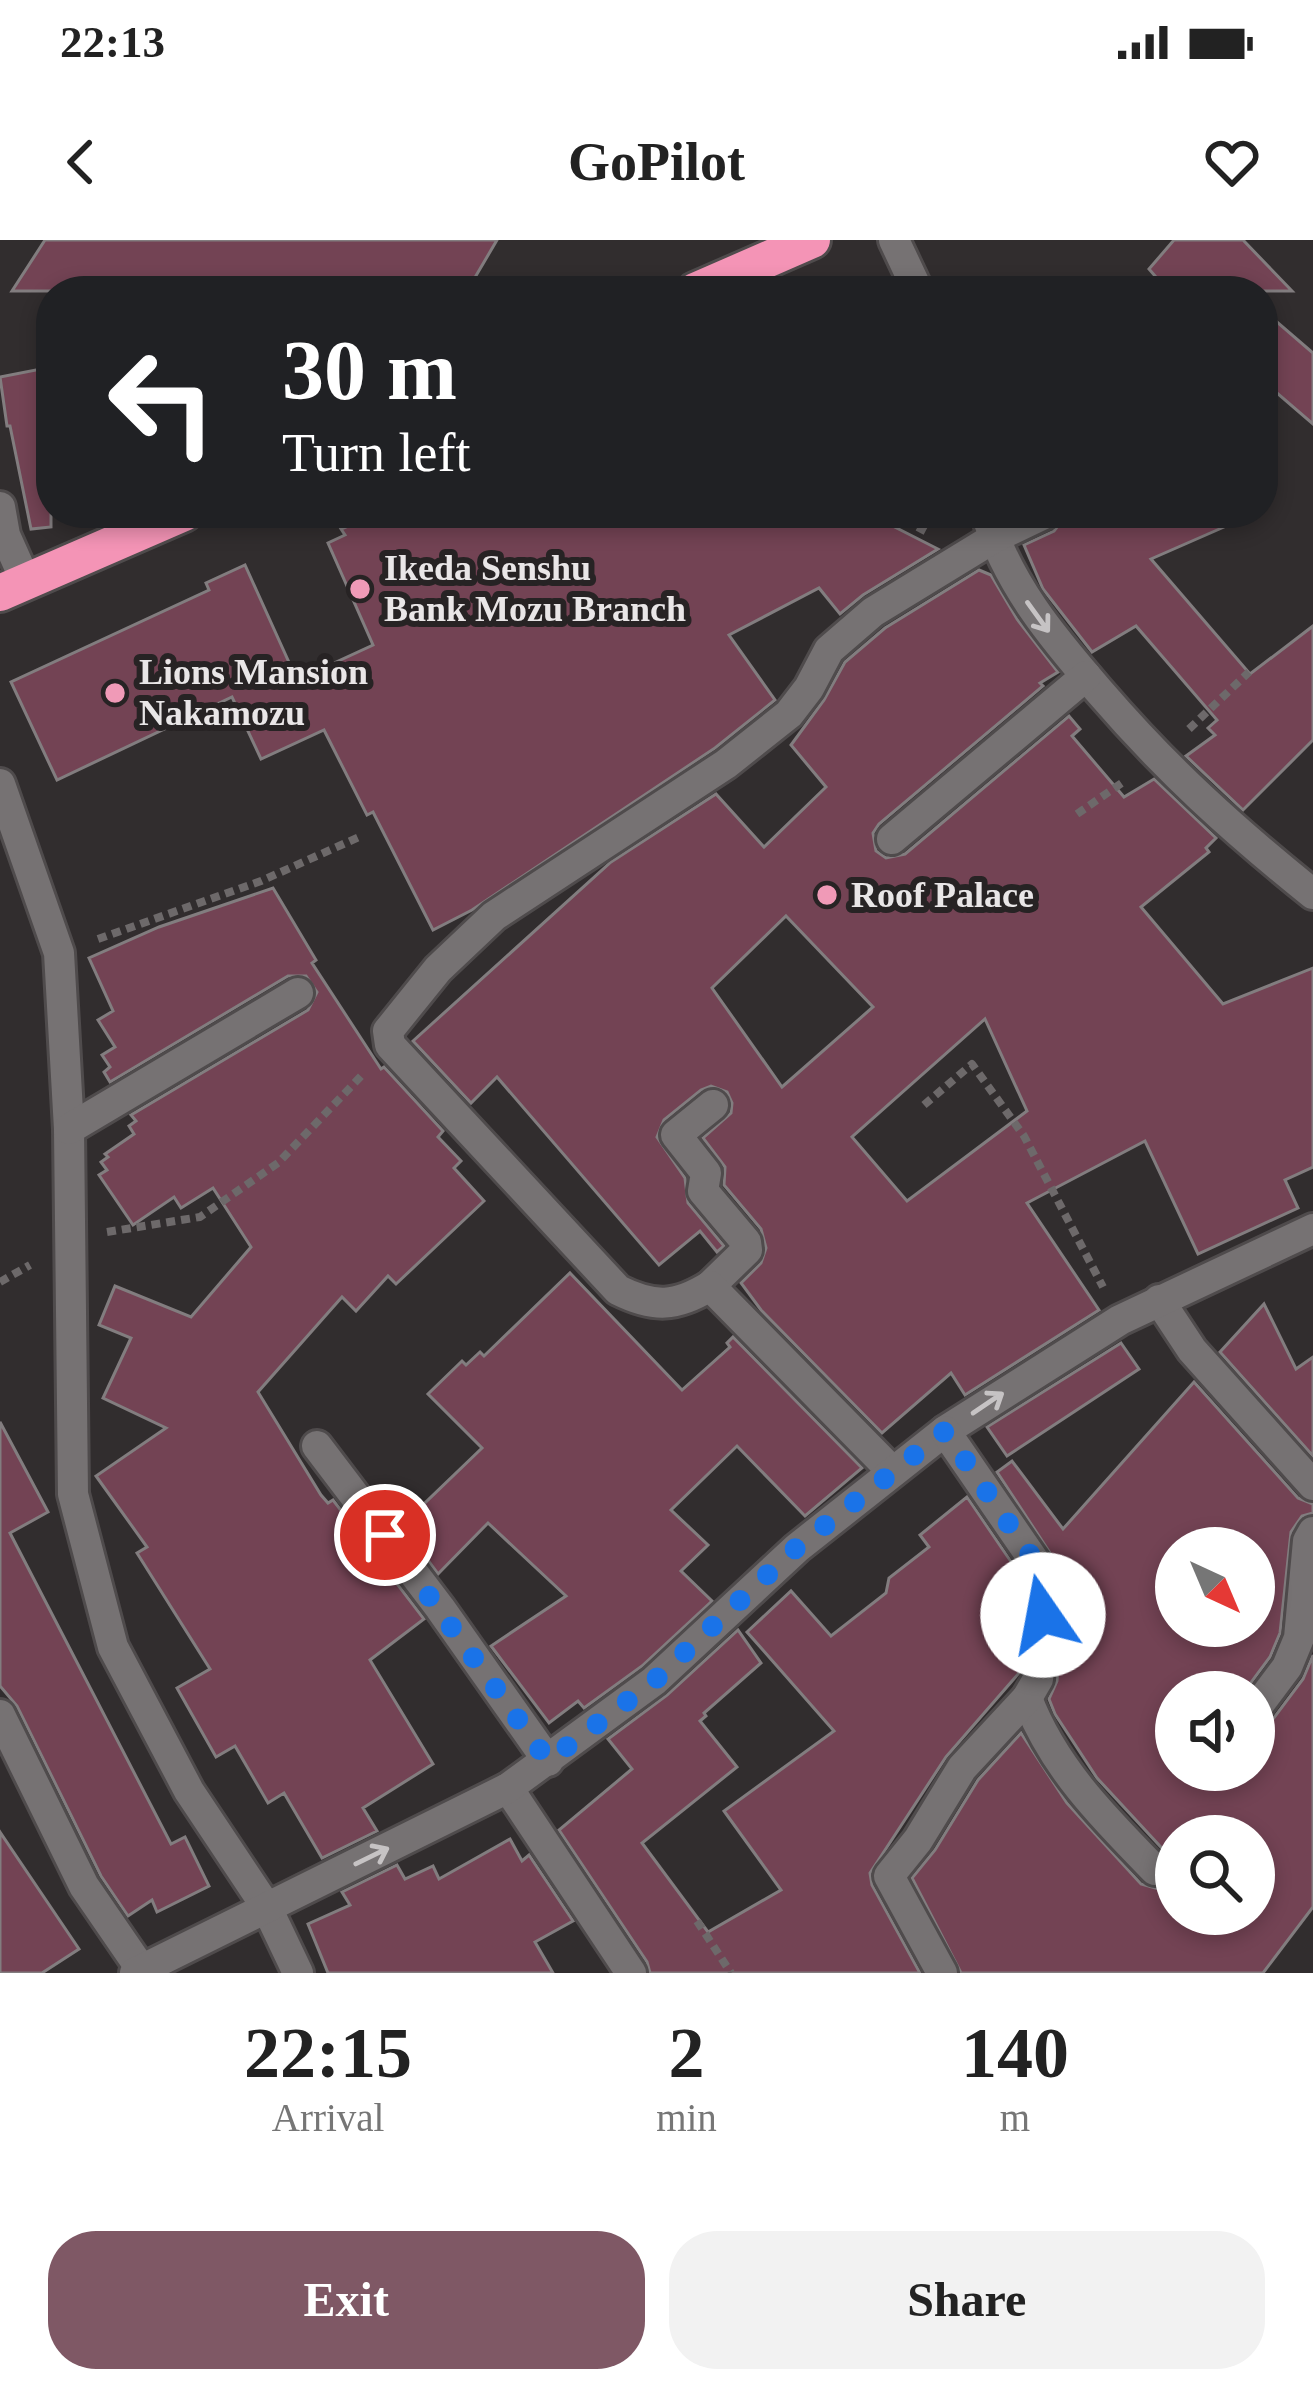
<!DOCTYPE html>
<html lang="en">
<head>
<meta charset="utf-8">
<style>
  :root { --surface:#fff; --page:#f2f2f2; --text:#222; --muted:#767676; --accent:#7f5865 }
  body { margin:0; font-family:Georgia,serif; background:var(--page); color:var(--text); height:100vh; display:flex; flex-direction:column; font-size:45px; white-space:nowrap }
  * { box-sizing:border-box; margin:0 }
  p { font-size:39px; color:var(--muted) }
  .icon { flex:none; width:66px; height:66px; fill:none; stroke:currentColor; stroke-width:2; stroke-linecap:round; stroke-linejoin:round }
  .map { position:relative; height:1733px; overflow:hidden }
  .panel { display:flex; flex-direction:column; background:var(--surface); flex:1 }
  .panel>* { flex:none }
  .banner { position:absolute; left:36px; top:36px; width:1242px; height:252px; border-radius:48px; box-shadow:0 6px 18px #0003; background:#202124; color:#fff; overflow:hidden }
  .needle { width:78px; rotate:136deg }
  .buttons { position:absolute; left:1155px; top:1287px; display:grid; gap:24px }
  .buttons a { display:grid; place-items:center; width:120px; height:120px; border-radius:50%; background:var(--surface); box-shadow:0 6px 18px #0003; font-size:60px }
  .pin { position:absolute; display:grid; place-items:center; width:102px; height:102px; color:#fff; margin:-51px; border:6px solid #fff; border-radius:50%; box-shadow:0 3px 12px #0007 }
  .me { position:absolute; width:132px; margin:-66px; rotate:348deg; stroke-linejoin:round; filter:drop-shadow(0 0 9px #0008) }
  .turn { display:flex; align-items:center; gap:42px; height:252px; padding:0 48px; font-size:54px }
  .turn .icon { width:156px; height:156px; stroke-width:2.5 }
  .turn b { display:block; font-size:84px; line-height:102px }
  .eta { display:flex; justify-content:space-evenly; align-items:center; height:204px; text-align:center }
  .eta b { font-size:72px; font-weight:600; line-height:84px }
  .action { display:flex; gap:24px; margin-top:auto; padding:24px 48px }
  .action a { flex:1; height:138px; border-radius:48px; background:var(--accent); color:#fff; font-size:48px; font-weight:600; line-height:138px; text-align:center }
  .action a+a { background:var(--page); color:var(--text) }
  .status { display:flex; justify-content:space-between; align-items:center; height:84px; padding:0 60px; background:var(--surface); direction:ltr }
  .status svg { height:33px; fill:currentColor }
  header { display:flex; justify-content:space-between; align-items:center; height:156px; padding:0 48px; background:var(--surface); font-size:54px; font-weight:600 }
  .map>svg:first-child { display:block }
  .building { fill:#734354; stroke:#827d7f; stroke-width:3; fill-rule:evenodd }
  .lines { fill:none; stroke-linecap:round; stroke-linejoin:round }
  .minor-casing { stroke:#4f4b4c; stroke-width:36 }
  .highway-casing { stroke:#4f4b4c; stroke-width:42 }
  .path { stroke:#6d696a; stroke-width:8; stroke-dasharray:9 6; stroke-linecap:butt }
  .minor { stroke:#767273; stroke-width:30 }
  .highway { stroke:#f494b6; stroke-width:36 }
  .oneway { stroke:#c6c3c4 }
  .route { stroke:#1a73e8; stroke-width:21; stroke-dasharray:0 37.8 }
  .poi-dot { fill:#f09ab7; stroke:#272324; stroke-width:4.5 }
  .labels { text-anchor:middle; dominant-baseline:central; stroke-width:12; stroke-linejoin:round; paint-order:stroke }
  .poi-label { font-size:36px; font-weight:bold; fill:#e9e6e7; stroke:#272324; text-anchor:start }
</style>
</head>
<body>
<div class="status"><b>22:13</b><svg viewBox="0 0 49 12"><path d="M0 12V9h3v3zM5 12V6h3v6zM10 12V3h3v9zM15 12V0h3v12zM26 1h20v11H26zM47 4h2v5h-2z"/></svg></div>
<header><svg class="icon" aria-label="back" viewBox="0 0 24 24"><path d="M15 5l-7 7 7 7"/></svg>GoPilot<svg class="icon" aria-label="heart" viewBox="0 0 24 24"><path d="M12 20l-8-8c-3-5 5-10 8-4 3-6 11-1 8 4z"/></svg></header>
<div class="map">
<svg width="1313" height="1733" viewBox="0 0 1313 1733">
  <rect width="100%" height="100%" fill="#312d2e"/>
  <g class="building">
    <polygon points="45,0 497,0 467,51 12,51"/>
    <polygon points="1174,0 1243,0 1292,51 1168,51 1149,29"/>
    <polygon points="1263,70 1313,113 1313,184 1263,141"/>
    <polygon points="51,127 51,287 31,289 10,186 7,186 0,137"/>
    <polygon points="379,273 867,273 938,309 863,355 840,374 819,348 729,395 775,460 715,508 472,670 433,690 373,572 367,575 324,490 261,519 232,457 57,540 11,442 209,350 206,343 245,325 297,440 373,405 328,303 345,295 341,289"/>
    <polygon points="1076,273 1256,273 1151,319 1250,434 1313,386 1313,500 1243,570 1186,516 1215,495 1208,488 1217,480 1136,386 1092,412 1043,349 1024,305 1054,291 1064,278"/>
    <path d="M979 330 991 335 1017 379 1058 432 1040 443 1043 446 879 584 873 593 876 611 886 618 905 614 1069 476 1080 489 1072 496 1124 557 1154 539 1216 598 1206 608 1209 612 1141 667 1223 764 1313 728V927L1285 940 1298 968 1198 1014 1145 901 1027 963 1099 1070 965 1155 951 1133 882 1193 761 1070 741 1043 761 1023 766 1008 761 989 724 945 725 927 703 898 731 873 732 863 727 852 711 846 701 850 664 880 657 897 685 938 688 963 724 1006 717 1012 700 991 659 1025 497 837 471 863 413 801 611 622 716 554 764 607 826 547 791 505 824 460 845 422 885 388ZM786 676 873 767 782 847 712 748ZM985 779 1027 871 907 961 852 897Z"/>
    <polygon points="273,648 316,720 312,723 381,829 384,827 443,891 438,897 461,921 454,928 484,961 396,1044 388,1036 356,1071 342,1057 258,1152 321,1255 328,1263 333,1260 424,1379 370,1420 433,1524 363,1568 377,1591 322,1618 284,1553 268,1563 235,1506 216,1517 177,1448 210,1429 137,1313 147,1307 96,1236 166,1188 103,1158 131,1098 99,1085 115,1046 191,1077 251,1007 213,948 181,968 174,957 133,985 99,935 107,930 101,922 108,917 105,914 134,894 129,886 136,881 131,875 308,770 317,752 306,736 288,736 110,842 104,832 110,827 102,815 115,807 98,780 113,771 89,718 159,687"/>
    <polygon points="570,1033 682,1150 730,1107 727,1103 733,1097 862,1228 805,1276 737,1206 671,1270 708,1305 681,1331 712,1361 642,1426 584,1468 578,1461 549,1483 491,1406 566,1356 488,1283 438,1334 402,1285 482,1208 428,1154 462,1121 466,1125 480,1112 484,1116"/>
    <polygon points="1264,1064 1296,1129 1313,1117 1313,1216 1220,1112"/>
    <polygon points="1121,1103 1139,1129 1007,1216 987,1187"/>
    <path d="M1194 1142 1298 1258 1313 1264V1273L1302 1276 1291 1292 1280 1393 1270 1417 1244 1452H1176V1530H1254V1490L1270 1483 1303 1439 1313 1415V1667L1263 1733H961L912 1638 935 1610 978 1540 1021 1493 1067 1563 1141 1644 1159 1649 1173 1636 1170 1617 1097 1538 1055 1474 1049 1459 1057 1441 1062 1376 1054 1319 997 1232 1012 1221 1063 1289ZM1176 1308H1254V1386H1176ZM1176 1596H1254V1674H1176Z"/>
    <polygon points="0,1182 48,1272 10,1293 171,1604 185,1597 209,1646 157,1672 152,1660 128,1676 101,1636 17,1466 0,1446"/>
    <polygon points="967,1257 1016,1329 1023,1376 1019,1433 946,1517 870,1633 872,1645 920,1733 650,1733 647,1722 559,1590 632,1529 608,1499 667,1455 738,1390 761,1423 704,1473 706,1476 700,1481 737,1527 642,1603 708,1692 781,1650 724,1571 834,1491 747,1392 791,1351 831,1396 886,1353 889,1338 929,1307 920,1295"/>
    <polygon points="0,1592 79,1709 42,1733 0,1733"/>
    <polygon points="510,1599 522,1621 529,1615 573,1681 535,1702 553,1733 328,1733 308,1684 350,1665 342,1652 397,1625 405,1639 433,1626 439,1639"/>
  </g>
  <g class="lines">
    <g class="minor-casing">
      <g id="minor">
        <polyline points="894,0 918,51"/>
        <polyline points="0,267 5,295 26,342"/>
        <path d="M986 273C1007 343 1052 397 1099 451 1167 530 1232 589 1313 654"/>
        <polyline points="0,544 59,713 69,889 73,1254 113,1407 189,1551 267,1668 298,1733"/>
        <polyline points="892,599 1086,436"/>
        <polyline points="69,889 298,753"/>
        <polyline points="710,1046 747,1010 746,1002 703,951 706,933 676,895 713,865"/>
        <polyline points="1159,1060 1192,1110 1313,1245"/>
        <polyline points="317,1206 440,1368 548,1521"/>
        <path d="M892 1231 710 1046C676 1067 654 1068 618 1050L390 805 388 791 438 729 494 676 726 524 789 474 809 448 829 410 873 372 994 298 1046 273"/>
        <path d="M1027 1458C1053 1527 1104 1578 1155 1630"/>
        <polyline points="1254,1471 1287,1427 1299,1398 1308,1301 1313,1292"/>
        <polyline points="0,1475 84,1646 141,1729"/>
        <polyline points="508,1548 631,1733"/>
        <polyline points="135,1733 508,1548 654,1441 797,1308 945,1191 1120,1080 1313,989"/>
        <polyline points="942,1733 889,1636 918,1600 962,1528 1027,1458 1038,1439 1043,1375 1035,1322 945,1191"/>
      </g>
    </g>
    <g class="highway-casing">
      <g id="highway">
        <polyline points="695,51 812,0"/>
        <polyline points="0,353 184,273"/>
      </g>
    </g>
    <g class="path">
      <polyline points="891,273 927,292"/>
      <polyline points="1189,489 1249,432"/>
      <polyline points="1077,574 1126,540"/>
      <polyline points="98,699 261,641 359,597"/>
      <polyline points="924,865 972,824 1024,896 1103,1047"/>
      <polyline points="107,992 200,977 278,923 365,832"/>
      <polyline points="0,1042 30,1025"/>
      <polyline points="697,1681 731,1733"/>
    </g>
    <use href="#minor" class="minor"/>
    <use href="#highway" class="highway"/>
  </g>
  <defs><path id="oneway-shaft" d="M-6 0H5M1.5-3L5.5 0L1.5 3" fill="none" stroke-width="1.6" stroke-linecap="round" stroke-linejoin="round" transform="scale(3)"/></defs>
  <g class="oneway">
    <use href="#oneway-shaft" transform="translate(1038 377) rotate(54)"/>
    <use href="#oneway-shaft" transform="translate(988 1163) rotate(-34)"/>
    <use href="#oneway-shaft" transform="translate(372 1616) rotate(-26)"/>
  </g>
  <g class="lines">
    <polyline class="route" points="385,1295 548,1521 654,1441 796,1308 945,1191 1035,1322 1043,1375"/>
  </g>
  <g class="poi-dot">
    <circle cx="360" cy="349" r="12"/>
    <circle cx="115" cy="453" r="12"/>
    <circle cx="827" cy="655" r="12"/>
  </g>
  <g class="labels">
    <g class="poi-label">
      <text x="384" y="328">Ikeda Senshu<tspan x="384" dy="41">Bank Mozu Branch</tspan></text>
      <text x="139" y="432">Lions Mansion<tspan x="139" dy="41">Nakamozu</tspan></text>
      <text x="851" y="655">Roof Palace</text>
    </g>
  </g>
</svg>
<div class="buttons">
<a><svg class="needle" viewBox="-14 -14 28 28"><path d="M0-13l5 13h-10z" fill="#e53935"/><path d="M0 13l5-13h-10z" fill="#767676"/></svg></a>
<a><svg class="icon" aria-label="sound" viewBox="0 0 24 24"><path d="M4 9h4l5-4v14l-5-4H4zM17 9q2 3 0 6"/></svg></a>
<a><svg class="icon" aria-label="search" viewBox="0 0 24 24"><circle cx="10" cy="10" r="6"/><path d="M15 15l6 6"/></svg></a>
</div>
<div class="pin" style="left:385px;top:1295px;background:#d93025"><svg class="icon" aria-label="arrive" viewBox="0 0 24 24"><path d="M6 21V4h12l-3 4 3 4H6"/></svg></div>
<svg class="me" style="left:1043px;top:1375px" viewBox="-20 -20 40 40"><circle r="19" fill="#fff"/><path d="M0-13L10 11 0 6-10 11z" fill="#1a73e8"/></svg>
<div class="banner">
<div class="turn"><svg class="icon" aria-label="left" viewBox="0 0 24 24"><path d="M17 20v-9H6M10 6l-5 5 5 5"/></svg><div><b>30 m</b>Turn left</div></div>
</div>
</div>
<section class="panel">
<div class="eta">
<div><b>22:15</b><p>Arrival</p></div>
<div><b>2</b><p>min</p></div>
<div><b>140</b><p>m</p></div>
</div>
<div class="action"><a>Exit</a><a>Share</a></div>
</section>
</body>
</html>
